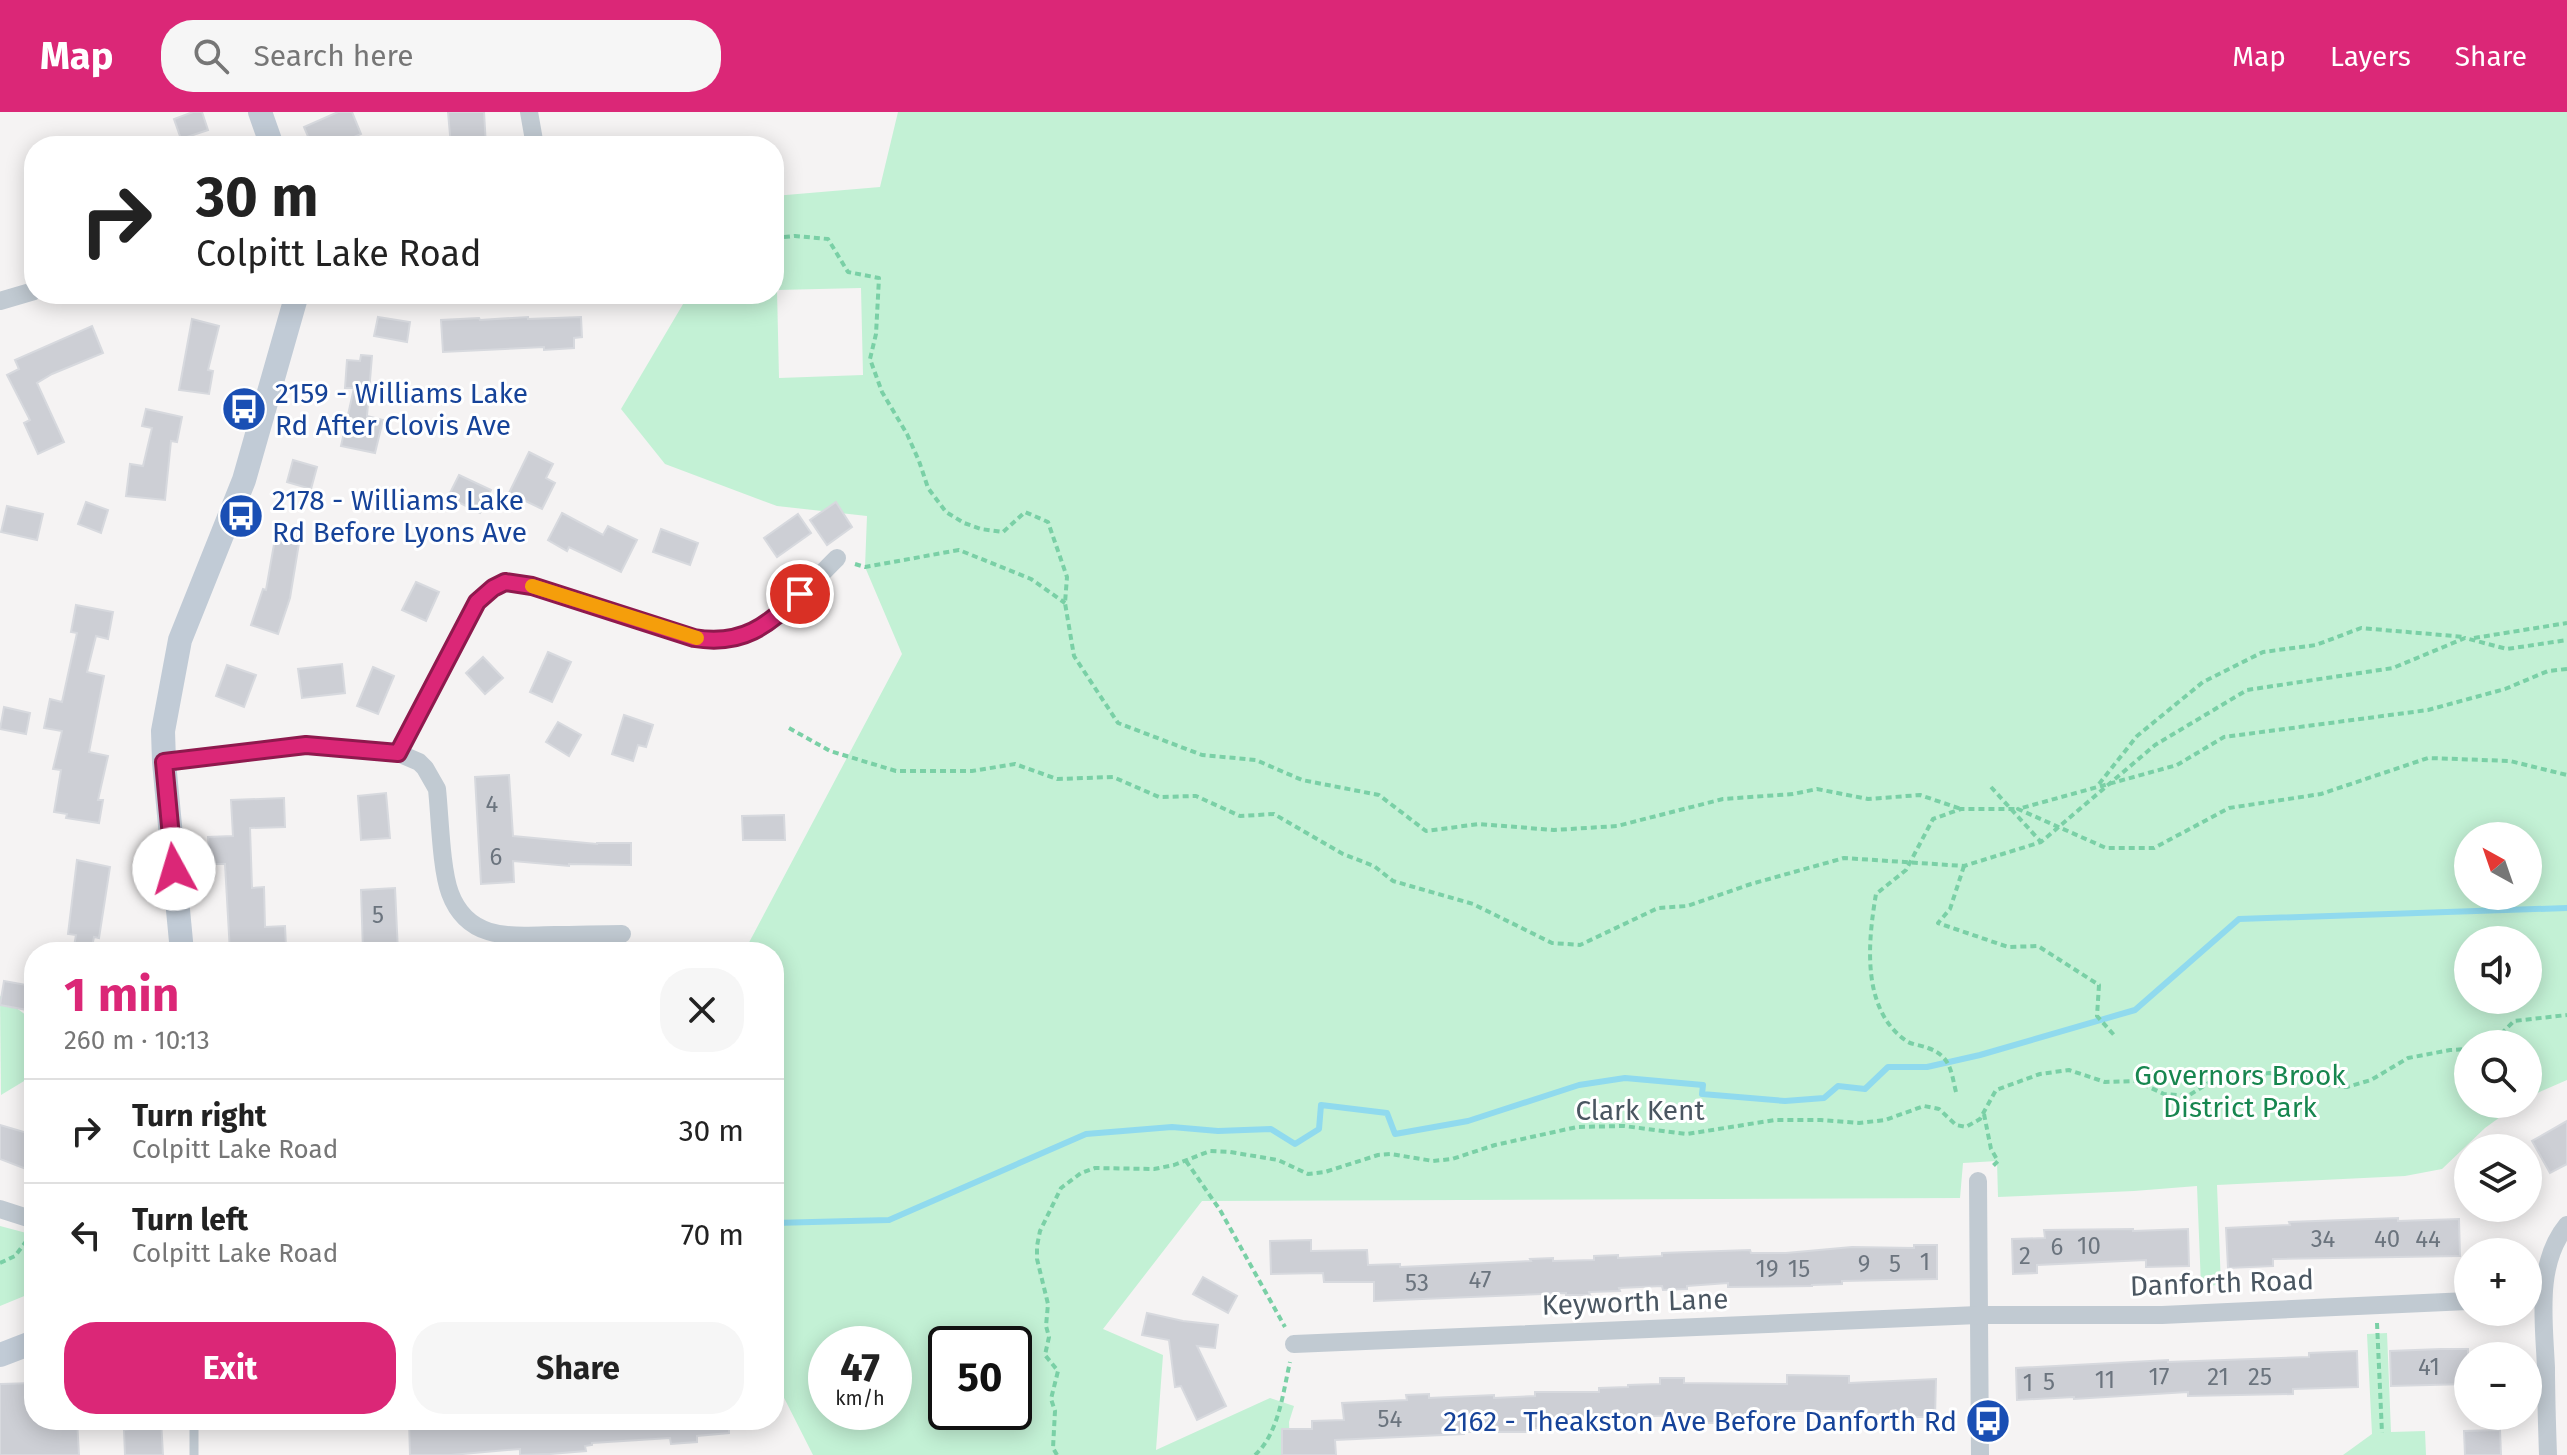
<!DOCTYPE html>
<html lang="en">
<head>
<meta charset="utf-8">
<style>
  :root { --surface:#fff; --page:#f6f6f6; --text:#222; --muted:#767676; --line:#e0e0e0; --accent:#db2777 }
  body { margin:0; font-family:"Fira Sans",sans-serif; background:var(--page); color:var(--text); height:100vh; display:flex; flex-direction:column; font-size:30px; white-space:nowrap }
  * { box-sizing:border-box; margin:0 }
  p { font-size:26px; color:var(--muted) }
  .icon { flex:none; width:44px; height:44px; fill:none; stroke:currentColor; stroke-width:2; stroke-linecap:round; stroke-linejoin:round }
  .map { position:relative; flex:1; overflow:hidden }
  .panel { position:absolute; left:24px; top:830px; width:760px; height:488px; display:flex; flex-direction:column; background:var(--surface); border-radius:32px; box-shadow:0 4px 20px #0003 }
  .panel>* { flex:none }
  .top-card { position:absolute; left:24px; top:24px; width:760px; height:168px; border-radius:32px; box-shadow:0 4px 20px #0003; background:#fff; color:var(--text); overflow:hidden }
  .needle { width:52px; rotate:320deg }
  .buttons { position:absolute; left:2454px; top:710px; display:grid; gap:16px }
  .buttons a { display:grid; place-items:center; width:88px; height:88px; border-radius:50%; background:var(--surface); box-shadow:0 4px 20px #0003; font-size:40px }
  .speed { position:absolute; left:808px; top:1214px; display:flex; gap:16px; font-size:40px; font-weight:700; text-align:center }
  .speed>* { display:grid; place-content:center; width:104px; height:104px; border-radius:50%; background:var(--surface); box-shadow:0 4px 20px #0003; line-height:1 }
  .speed small { font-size:20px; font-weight:400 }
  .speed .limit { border:4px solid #111; border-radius:12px; background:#fff; color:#111 }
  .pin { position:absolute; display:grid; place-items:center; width:68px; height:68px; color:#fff; margin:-34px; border:4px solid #fff; border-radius:50%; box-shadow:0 2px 8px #0007 }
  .me { position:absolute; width:88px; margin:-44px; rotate:354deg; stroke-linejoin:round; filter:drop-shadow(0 0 6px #0008) }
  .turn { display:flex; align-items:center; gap:28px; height:168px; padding:0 40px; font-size:36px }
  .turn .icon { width:104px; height:104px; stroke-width:2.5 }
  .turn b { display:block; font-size:56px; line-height:68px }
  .round { display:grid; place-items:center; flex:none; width:84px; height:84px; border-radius:32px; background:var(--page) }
  .overview { display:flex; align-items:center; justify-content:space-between; height:136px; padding:0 40px }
  h1 { font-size:48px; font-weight:700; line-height:60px; color:var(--accent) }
  .primary-button { display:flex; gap:16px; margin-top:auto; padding:16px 40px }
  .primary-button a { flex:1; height:92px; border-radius:32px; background:var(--accent); color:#fff; font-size:32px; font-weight:700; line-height:92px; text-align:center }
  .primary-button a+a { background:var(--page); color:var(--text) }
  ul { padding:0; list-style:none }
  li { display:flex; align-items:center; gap:24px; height:104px; padding:0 40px; border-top:2px solid var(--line) }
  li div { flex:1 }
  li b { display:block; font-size:30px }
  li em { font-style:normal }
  header { display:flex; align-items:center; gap:48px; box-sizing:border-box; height:112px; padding:0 40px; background:var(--accent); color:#fff }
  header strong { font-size:38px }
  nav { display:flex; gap:44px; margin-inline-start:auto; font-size:28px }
  .search { width:560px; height:72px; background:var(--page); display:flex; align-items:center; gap:20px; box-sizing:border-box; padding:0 28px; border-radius:32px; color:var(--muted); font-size:30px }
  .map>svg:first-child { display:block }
  .green { fill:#c3f1d5; fill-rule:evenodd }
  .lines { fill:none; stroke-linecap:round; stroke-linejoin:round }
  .stream { stroke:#90daee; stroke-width:6 }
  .building { fill:#cdcfd5; stroke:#d7d9de; stroke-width:2 }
  .path { stroke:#7ad0a6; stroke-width:4; stroke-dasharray:6 4; stroke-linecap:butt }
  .lane { stroke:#c1cad2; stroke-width:9 }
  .street { stroke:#c1cad2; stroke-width:18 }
  .secondary { stroke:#c1cbd6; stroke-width:24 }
  .route-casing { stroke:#8e194d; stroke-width:20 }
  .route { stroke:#db2777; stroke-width:14 }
  .slow { stroke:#f59e0b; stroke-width:14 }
  .labels { text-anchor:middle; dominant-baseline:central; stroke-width:6; stroke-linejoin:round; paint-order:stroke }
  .number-label { font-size:24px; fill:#6b747e }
  .transit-label { font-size:28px; fill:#164399; stroke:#fff; text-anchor:start }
  .park-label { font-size:28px; fill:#17864f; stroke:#fff }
  .street-label { font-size:28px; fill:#4a5661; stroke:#fff }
</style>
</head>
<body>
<header>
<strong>Map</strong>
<div class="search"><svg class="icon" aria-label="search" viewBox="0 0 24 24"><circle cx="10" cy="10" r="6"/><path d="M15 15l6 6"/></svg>Search here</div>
<nav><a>Map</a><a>Layers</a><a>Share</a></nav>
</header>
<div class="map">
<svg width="2567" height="1343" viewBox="0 0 2567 1343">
  <rect width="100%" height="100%" fill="#f5f3f3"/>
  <g class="green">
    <path d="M898 0H2567V968L2528 985V932H2468V992H2518L2485 1016 2442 1057 2405 1064 2217 1073 2221 1173 2201 1174 2197 1074 2134 1079 1998 1085 1997 1049 1963 1051 1960 1086 1202 1089 1103 1217 1163 1243 1156 1338 1270 1286 1294 1294 1289 1310 1290 1343H813L774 1266V840H744L902 542 865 455 867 404 777 394 665 352 621 297 689 182H774V84L880 75ZM861 176 863 263 779 266 777 178ZM2468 724H2528V784H2468ZM2468 828H2528V888H2468ZM826 1232H894V1300H826ZM946 1232H1014V1300H946Z"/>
    <polygon points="0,884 34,909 34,963 1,983"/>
    <polygon points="0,1114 34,1123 34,1180 0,1194"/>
    <polygon points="2387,1221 2391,1320 2425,1319 2426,1343 2343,1343 2372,1322 2367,1222"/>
  </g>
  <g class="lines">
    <polyline class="stream" points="774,1111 889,1108 1086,1022 1172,1015 1218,1019 1271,1017 1295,1032 1319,1017 1321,993 1387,1001 1395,1022 1468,1009 1579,973 1625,966 1703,973 1702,982 1785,989 1824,986 1838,974 1865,977 1888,955 1927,955 1980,943 2135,898 2239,807 2567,796"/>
  </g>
  <g class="building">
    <polygon points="193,0 202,0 208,18 181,27 174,7"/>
    <polygon points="338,0 352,0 361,22 333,34 312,34 304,15"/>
    <polygon points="448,0 484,0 486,34 451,34"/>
    <polygon points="378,205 410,210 407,230 374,224"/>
    <polygon points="528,205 528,207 581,205 582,225 574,226 574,236 544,238 544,235 443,240 441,208 479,206 480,208"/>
    <polygon points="192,207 219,214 208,258 213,259 209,282 179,278"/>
    <polygon points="92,214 103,241 52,262 37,271 64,330 38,342 24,311 30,308 7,263 19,257 15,248"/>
    <polygon points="361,243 372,244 367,304 383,308 375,341 341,334 354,276 345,276 347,248 360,249"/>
    <polygon points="146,297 182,305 177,330 171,329 165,388 126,384 130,352 143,354 152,316 142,314"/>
    <polygon points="529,340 553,352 546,366 555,371 542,397 509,381"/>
    <polygon points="293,348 317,355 311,377 287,370"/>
    <polygon points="459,363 491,378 480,401 448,385"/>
    <polygon points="86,390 108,398 101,421 78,412"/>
    <polygon points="836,390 852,415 827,433 810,408"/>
    <polygon points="7,394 43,402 37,428 1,420"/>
    <polygon points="562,401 603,423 608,414 637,428 621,460 569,435 567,439 548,428"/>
    <polygon points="798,402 811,421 777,445 764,426"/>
    <polygon points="661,417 698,431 690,453 653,440"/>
    <polygon points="276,421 300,425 290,486 278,522 251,513 263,477 266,478"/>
    <polygon points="416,470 439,480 426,509 402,498"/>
    <polygon points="76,493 113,500 108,527 96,524 87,560 104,564 89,640 108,644 98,688 103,688 99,711 66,706 67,702 54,700 61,658 53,657 62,619 44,616 50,587 62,590 77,521 71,520"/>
    <polygon points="548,540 571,550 552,590 530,580"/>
    <polygon points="483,545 503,566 485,582 466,561"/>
    <polygon points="342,552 345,581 302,586 298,557"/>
    <polygon points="227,553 256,563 244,595 216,584"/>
    <polygon points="373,555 394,564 378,602 357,594"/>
    <polygon points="4,595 30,601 26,622 0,617"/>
    <polygon points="624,603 653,613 646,635 638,633 633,649 612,642"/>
    <polygon points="558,610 581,623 569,644 546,630"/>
    <polygon points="509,663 513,724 597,732 597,731 631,731 631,753 569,752 569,754 513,749 514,770 481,772 475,665"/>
    <polygon points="386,681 390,726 361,728 358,684"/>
    <polygon points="284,686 285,715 250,716 252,776 264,775 265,815 285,814 286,835 277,835 277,840 230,840 225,752 210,752 208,725 233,724 231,688"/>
    <polygon points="784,703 785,728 743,728 742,704"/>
    <polygon points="77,748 110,755 99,826 94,825 91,840 73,840 76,823 68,822"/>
    <polygon points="395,776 398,840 363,840 361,778"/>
    <polygon points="4,869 32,874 27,898 0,893"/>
    <polygon points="2567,1009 2567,1052 2550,1061 2532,1029"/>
    <polygon points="0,1013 34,1023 34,1060 0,1047"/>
    <polygon points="2398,1106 2398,1109 2459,1107 2460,1144 2273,1147 2273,1154 2228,1156 2226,1116 2290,1113 2289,1110"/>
    <polygon points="2133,1117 2133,1119 2188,1117 2189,1154 2146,1155 2146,1148 2102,1150 2037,1153 2037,1161 2013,1162 2012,1127 2045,1126 2044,1118"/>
    <polygon points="1311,1128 1311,1139 1367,1138 1368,1153 1400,1152 1400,1155 1531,1149 1530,1147 1553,1146 1553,1149 1594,1148 1594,1144 1618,1143 1618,1146 1662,1144 1662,1141 1750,1138 1751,1141 1786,1141 1852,1135 1914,1136 1914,1133 1937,1133 1937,1167 1842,1169 1842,1172 1812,1173 1812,1174 1728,1175 1728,1171 1687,1174 1687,1177 1663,1178 1662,1174 1619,1176 1620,1179 1589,1180 1590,1183 1566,1183 1566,1181 1374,1189 1374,1170 1324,1170 1323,1161 1271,1162 1270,1129"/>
    <polygon points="1203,1165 1237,1184 1228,1201 1193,1182"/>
    <polygon points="1147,1201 1183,1209 1218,1213 1215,1236 1197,1234 1226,1294 1197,1308 1181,1274 1175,1275 1169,1228 1142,1223"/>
    <polygon points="2441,1237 2468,1237 2468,1272 2391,1274 2390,1239"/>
    <polygon points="2357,1239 2358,1275 2293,1277 2293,1282 2188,1284 2188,1280 2074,1287 2074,1285 2017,1288 2016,1256 2168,1248 2168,1250 2309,1245 2309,1241"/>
    <polygon points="1787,1263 1849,1264 1849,1271 1936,1267 1935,1305 1912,1305 1912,1302 1850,1302 1850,1299 1778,1299 1778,1307 1724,1311 1692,1311 1692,1303 1653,1304 1653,1307 1590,1310 1590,1316 1529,1316 1529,1320 1464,1320 1464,1322 1335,1328 1336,1343 1282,1343 1282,1317 1312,1317 1312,1309 1344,1308 1342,1291 1407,1288 1406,1283 1429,1282 1429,1286 1494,1283 1494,1286 1535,1284 1535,1280 1599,1280 1599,1276 1628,1275 1628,1273 1660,1272 1660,1266 1684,1266 1684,1271 1787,1272"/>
    <polygon points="34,1271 34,1308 77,1308 79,1343 0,1343 0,1272"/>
    <polygon points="129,1308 161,1308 163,1343 125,1343 124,1318 130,1317"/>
    <polygon points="409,1308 729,1308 729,1321 697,1324 697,1330 671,1332 670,1326 592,1331 592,1333 585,1334 586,1339 550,1342 520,1343 520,1337 451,1343 410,1343"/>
    <polygon points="2500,1318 2501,1343 2465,1343 2464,1319"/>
  </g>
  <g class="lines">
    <g class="path">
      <polyline points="774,126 795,124 828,127 848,160 879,166 876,222 870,247 882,280 907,322 919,349 928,376 946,400 964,411 981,417 1003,420 1025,400 1048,410 1067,465 1065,491 1074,544 1118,611 1202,643 1256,648 1302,668 1379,683 1426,719 1479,712 1554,718 1617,714 1723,687 1793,682 1817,677 1868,687 1920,683 1961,697"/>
      <polyline points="855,452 865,455 959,438 1031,467 1065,491"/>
      <polyline points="2474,526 2567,511"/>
      <polyline points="2567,557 2548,559 2505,577 2428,598 2224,625 2177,653 2018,697 2106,736 2154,736 2229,696 2321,682 2428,646 2510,649 2567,663"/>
      <polyline points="789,616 830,639 896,659 972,659 1015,652 1057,667 1113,665 1159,685 1196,684 1240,704 1274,702 1343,742 1374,754 1393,769 1473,792 1552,831 1580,833 1658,796 1687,794 1751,772 1844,746 1964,754 2041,730 2155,633 2247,578 2393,556 2465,526 2507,537 2567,528"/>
      <polyline points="2099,672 2137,624 2203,570 2263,540 2316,533 2361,516 2465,525"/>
      <polyline points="1991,675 2041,730"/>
      <polyline points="1964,754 1950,797 1938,811 2008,835 2038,834 2099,873 2097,904 2114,923"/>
      <polyline points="2484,932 2498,925 2514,909 2567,903"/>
      <path d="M1956 980C1951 960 1951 944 1928 936 1921 933 1911 933 1905 928 1861 896 1868 829 1876 782L1906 758 1933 707 1961 697H2018"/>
      <polyline points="1984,1002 1991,1037 1998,1049 1991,1056"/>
      <polyline points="1186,1049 1220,1098 1285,1215"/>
      <polyline points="0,1151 15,1144 28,1127"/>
      <polyline points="2377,1211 2382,1321"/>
      <polyline points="1057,1343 1053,1336 1055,1299 1051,1287 1058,1259 1045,1243 1049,1225 1046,1214 1048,1192 1037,1147 1037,1134 1040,1119 1061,1076 1081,1061 1095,1056 1154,1057 1174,1053 1210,1039 1230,1040 1278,1048 1308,1062 1325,1060 1378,1043 1391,1042 1433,1049 1452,1047 1495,1033 1577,1015 1624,1014 1687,1022 1775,1008 1821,1008 1859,1011 1885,1008 1924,994 1939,997 1956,1013 1966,1015 1980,1007 1996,978 2040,962 2069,958 2105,970 2136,969 2164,982 2188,984 2210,970 2269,961 2300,963 2328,973 2347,975 2371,968 2408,946 2450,938 2468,937"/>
      <path d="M1255 1343C1279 1321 1283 1280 1290 1250"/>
    </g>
    <polyline class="lane" points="194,1308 194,1343"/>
    <g class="street">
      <polyline points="529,0 535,34"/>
      <polyline points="0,189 34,179"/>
      <path d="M398 641 477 490 493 476 505 470 532 474 694 526C762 537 793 489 837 446"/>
      <path d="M164 650 306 633 398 641 419 650 425 656 437 677C440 705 441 757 450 781 468 830 513 824 555 823 577 823 600 822 622 822"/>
      <polyline points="1978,1069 1980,1343"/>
      <polyline points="0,1097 34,1108"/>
      <polyline points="1294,1232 1978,1203 2162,1203 2468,1189"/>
      <path d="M2548 1343C2547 1314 2546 1285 2546 1256 2544 1209 2535 1152 2567 1113"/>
    </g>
    <g class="secondary">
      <polyline points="260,0 272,34"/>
      <polyline points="182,840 164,650 163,619 180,528 244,368 297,182"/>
      <polyline points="0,1243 34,1230"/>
    </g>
  </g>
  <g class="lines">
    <g class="route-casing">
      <path id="route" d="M174 757 164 650 306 633 398 641 477 490 493 476 505 470 532 474 694 526C743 534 767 514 800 482"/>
    </g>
    <use href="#route" class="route"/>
    <polyline class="slow" points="532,474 697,526"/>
  </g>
  <defs>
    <g id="bus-disc" transform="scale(2.3)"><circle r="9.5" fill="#1a4fb4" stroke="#fff"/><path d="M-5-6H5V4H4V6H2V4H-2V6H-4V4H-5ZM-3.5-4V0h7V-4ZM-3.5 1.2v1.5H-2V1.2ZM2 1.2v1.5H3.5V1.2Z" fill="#fff"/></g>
  </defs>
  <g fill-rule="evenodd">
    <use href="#bus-disc" x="244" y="297"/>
    <use href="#bus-disc" x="241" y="404"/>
    <use href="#bus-disc" x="1988" y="1309"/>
  </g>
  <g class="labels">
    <g class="number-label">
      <text x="492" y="692">4</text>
      <text x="496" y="745">6</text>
      <text x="378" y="803">5</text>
      <text x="2323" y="1127">34</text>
      <text x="2387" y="1127">40</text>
      <text x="2428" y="1127">44</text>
      <text x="2089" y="1134">10</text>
      <text x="2057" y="1135">6</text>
      <text x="2025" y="1144">2</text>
      <text x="1925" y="1150">1</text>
      <text x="1864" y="1152">9</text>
      <text x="1895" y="1152">5</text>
      <text x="1767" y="1157">19</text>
      <text x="1799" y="1157">15</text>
      <text x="1480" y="1168">47</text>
      <text x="1417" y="1171">53</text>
      <text x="2429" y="1255">41</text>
      <text x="2159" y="1265">17</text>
      <text x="2218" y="1265">21</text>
      <text x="2260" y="1265">25</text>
      <text x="2105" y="1268">11</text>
      <text x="2049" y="1270">5</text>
      <text x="2028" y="1271">1</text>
      <text x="1390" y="1307">54</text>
    </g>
    <g class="transit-label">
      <text x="275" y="281">2159 - Williams Lake<tspan x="275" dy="32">Rd After Clovis Ave</tspan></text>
      <text x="272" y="388">2178 - Williams Lake<tspan x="272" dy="32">Rd Before Lyons Ave</tspan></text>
      <text x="1957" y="1309" text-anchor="end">2162 - Theakston Ave Before Danforth Rd</text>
    </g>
    <g class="park-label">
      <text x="2240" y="963">Governors Brook<tspan x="2240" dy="32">District Park</tspan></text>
    </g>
    <g class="street-label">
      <text x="1640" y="998">Clark Kent</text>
      <text transform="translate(2222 1171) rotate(-2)">Danforth Road</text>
      <text transform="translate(1635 1190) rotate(-2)">Keyworth Lane</text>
    </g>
  </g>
</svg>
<div class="buttons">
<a><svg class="needle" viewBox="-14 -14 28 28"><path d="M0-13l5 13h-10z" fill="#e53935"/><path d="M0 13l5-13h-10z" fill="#767676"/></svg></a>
<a><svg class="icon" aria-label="sound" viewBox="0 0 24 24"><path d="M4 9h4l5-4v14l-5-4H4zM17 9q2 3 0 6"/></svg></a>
<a><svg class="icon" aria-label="search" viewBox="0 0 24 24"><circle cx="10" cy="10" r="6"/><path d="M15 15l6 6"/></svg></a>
<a><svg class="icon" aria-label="layers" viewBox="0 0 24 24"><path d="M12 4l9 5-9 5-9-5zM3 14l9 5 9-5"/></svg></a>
<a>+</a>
<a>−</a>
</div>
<div class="speed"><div>47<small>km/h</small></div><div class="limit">50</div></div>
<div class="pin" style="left:800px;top:482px;background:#d93025"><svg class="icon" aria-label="arrive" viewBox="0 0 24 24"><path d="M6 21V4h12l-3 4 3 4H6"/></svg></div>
<svg class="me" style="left:174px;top:757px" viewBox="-20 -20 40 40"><circle r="19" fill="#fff"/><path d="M0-13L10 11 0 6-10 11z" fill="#db2777"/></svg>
<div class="top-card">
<div class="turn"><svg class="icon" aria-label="right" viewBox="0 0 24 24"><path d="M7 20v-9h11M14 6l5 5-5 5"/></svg><div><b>30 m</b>Colpitt Lake Road</div></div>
</div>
<section class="panel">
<div class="overview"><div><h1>1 min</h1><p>260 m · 10:13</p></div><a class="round"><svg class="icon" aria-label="close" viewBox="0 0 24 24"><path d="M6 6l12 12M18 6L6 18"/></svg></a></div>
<ul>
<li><svg class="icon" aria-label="right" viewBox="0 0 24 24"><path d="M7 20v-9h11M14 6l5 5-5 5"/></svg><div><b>Turn right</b><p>Colpitt Lake Road</p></div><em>30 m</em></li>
<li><svg class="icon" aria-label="left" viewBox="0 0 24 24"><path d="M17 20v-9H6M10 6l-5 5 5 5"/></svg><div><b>Turn left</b><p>Colpitt Lake Road</p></div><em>70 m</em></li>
</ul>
<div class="primary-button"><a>Exit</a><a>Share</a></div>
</section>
</div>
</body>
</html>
